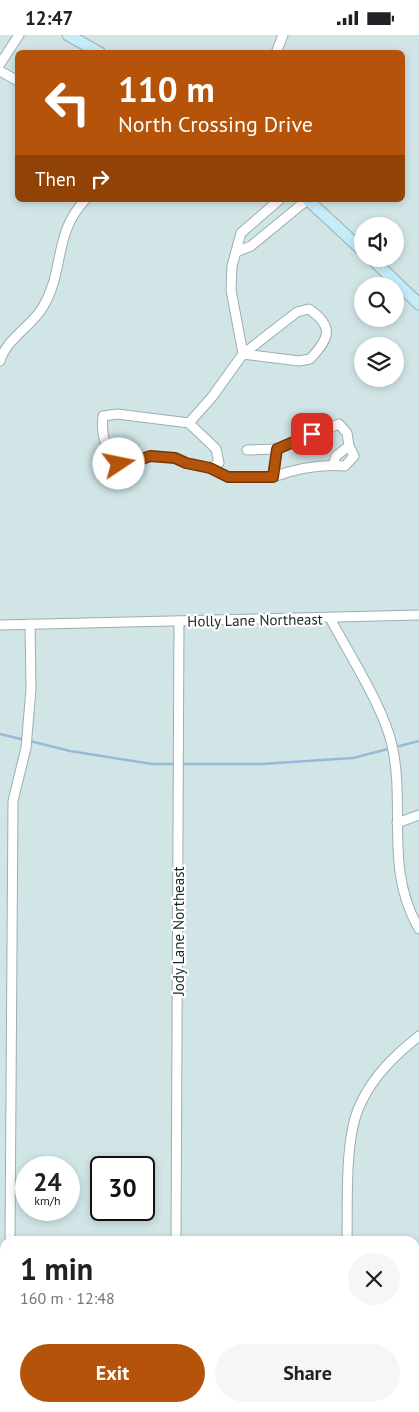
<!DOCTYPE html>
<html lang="en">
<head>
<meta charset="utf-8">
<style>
  :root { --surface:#fff; --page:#f6f6f6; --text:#202124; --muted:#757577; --accent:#b45309 }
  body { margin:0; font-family:"PT Sans",sans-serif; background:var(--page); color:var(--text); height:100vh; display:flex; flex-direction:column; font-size:19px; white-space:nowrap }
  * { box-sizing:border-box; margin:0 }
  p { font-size:16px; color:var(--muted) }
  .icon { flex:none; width:28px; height:28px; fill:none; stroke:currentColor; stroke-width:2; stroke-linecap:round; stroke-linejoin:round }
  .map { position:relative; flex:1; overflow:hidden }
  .details { position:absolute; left:0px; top:1201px; width:420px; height:176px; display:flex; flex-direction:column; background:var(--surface); border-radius:15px 15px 0 0; box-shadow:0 2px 8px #0003 }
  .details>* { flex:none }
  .guide { position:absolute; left:15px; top:15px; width:390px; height:152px; border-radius:8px; box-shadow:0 2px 8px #0003; background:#b45309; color:#fff; overflow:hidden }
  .controls { position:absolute; left:354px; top:182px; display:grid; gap:10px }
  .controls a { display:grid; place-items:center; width:50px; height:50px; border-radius:50%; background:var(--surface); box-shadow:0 2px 8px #0003; font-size:25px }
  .speed { position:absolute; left:15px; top:1121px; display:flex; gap:10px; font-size:25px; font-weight:700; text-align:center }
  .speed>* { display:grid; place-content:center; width:65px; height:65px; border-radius:50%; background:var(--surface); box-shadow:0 2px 8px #0003; line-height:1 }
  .speed small { font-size:12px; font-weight:400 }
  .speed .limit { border:2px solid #111; border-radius:8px; background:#fff; color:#111 }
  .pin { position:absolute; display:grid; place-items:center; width:42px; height:42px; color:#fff; margin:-21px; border-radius:10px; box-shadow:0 2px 8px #0006 }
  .me { position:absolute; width:55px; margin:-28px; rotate:79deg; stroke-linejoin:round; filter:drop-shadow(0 0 4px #0008) }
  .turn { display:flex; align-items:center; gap:18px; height:105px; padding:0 20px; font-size:22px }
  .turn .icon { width:65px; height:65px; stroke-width:2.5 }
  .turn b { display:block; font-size:35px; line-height:42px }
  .then { display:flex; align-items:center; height:48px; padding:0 20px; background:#0003; gap:10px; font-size:19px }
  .round { display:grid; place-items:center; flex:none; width:52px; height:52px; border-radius:26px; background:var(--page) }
  .summary { display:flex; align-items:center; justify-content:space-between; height:85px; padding:0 20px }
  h1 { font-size:30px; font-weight:600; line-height:38px }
  .cta { display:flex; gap:10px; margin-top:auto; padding:10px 20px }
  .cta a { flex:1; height:58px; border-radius:30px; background:var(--accent); color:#fff; font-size:20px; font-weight:600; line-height:58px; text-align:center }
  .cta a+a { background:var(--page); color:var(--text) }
  .status { display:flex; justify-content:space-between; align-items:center; height:35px; padding:0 25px; background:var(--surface); direction:ltr }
  .status svg { height:14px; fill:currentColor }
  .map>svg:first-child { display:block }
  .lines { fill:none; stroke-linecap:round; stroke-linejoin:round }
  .stream { stroke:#98bad8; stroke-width:2.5 }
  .minor-casing { stroke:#9baeb0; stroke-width:11 }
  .secondary-casing { stroke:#9baeb0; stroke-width:13 }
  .minor { stroke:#fff; stroke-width:9 }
  .secondary { stroke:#c5ecf9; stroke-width:11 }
  .route-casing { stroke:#753606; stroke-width:12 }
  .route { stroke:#b45309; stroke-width:9 }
  .labels { text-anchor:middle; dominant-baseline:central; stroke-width:4.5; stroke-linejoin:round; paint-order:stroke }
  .street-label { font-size:15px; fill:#1c2425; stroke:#fff }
</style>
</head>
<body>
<div class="status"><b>12:47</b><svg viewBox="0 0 49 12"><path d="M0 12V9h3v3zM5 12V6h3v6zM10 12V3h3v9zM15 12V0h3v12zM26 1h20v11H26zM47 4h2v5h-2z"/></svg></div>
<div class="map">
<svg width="419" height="1377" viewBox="0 0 419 1377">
  <rect width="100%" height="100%" fill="#d1e5e7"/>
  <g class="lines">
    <g class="stream">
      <polyline points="0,699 25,705"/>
      <polyline points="30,706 70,716 152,729 262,729 353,723 419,706"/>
    </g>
    <g class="minor-casing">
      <g id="minor">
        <polyline points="276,18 283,0"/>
        <polyline points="0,29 19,0"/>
        <polyline points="0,36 18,46"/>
        <polyline points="236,217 251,211 307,165"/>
        <path d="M309 274C335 292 329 304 310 324L299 326 243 319 297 277Z"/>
        <path d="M0 326C7 303 31 292 43 272 65 235 53 199 85 165"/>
        <polyline points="189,388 212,362 243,319 231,255 232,231 241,198 279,165"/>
        <polyline points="247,415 277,414"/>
        <path d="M210 433 219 428 216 414 189 388 117 379 103 381C101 399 105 416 119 429H130L150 421 175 423 186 428 210 433 228 442H273L277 414 339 389 347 398 349 411 336 421 333 430"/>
        <path d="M273 442C295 434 322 429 345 431L354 421 349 411"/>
        <path d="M330 583C349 619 383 671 392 710 406 773 384 834 419 894"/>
        <polyline points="0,590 419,580"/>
        <polyline points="397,788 419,780"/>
        <polyline points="10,1206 13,766 26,713 31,654 30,589"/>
        <polyline points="176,1206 179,586"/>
        <path d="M347 1206C348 1169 344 1103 360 1070 373 1041 395 1020 419 1001"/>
        <polyline points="415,1276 419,1275"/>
        <polyline points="8,1377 8,1372"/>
        <polyline points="173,1377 174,1372"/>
        <polyline points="333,1377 333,1372"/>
      </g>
    </g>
    <g class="secondary-casing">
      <g id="secondary">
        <polyline points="68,0 100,18"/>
        <polyline points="308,165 362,215"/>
        <polyline points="372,224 419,269"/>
      </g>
    </g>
    <use href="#minor" class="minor"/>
    <use href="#secondary" class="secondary"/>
  </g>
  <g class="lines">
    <g class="route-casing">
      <polyline id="route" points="119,429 130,429 150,421 175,423 186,428 210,433 228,442 273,442 277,414 312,399"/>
    </g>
    <use href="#route" class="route"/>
  </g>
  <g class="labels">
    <g class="street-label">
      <text transform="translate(255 585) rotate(-1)">Holly Lane Northeast</text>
      <text transform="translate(178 896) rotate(-90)">Jody Lane Northeast</text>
    </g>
  </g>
</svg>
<div class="controls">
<a><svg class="icon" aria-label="sound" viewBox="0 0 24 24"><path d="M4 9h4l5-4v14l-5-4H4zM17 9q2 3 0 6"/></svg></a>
<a><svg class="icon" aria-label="search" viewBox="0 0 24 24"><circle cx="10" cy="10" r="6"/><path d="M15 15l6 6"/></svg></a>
<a><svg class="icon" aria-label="layers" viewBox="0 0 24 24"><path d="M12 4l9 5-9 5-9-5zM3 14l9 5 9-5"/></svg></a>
</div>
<div class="speed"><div>24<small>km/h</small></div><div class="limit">30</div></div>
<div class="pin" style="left:312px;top:399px;background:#d93025"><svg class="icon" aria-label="arrive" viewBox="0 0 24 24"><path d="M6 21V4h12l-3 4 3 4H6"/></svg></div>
<svg class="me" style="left:119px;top:429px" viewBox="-20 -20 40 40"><circle r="19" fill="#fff"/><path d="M0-13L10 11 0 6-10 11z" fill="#b45309"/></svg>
<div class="guide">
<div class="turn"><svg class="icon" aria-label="left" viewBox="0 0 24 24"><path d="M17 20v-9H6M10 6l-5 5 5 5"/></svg><div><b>110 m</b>North Crossing Drive</div></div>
<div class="then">Then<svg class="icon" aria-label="right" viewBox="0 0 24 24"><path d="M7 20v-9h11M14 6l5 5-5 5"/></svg></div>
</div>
<section class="details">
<div class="summary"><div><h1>1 min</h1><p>160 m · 12:48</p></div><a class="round"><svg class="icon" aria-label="close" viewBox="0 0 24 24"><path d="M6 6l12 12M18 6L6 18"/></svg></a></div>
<div class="cta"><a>Exit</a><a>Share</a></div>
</section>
</div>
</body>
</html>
